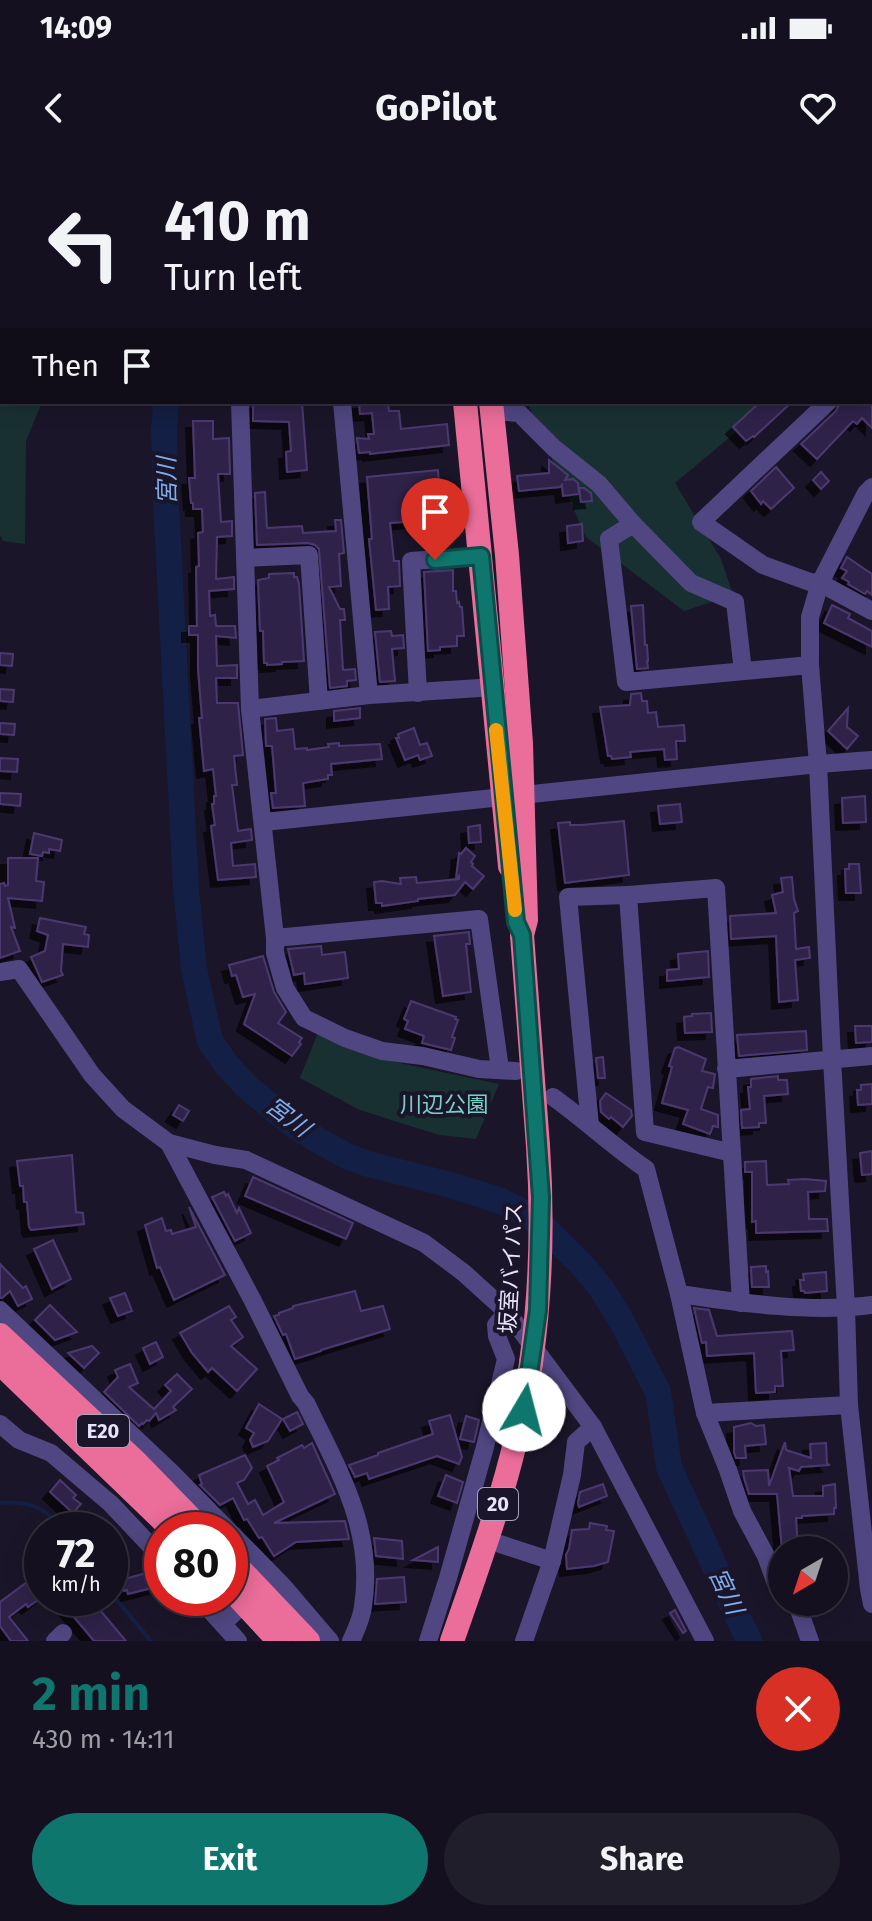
<!DOCTYPE html>
<html lang="en">
<head>
<meta charset="utf-8">
<style>
  :root { --surface:#14101f; --page:#211e2c; --text:#f1f3f6; --muted:#9d9da4; --line:#33303d; --accent:#0f766e }
  body { margin:0; font-family:"Fira Sans","Noto Sans JP",sans-serif; background:var(--page); color:var(--text); height:100vh; display:flex; flex-direction:column; font-size:30px; white-space:nowrap }
  * { box-sizing:border-box; margin:0 }
  p { font-size:26px; color:var(--muted) }
  .icon { flex:none; width:44px; height:44px; fill:none; stroke:currentColor; stroke-width:2; stroke-linecap:round; stroke-linejoin:round }
  .map { position:relative; height:1481px; overflow:hidden }
  .panel { display:flex; flex-direction:column; background:var(--surface); flex:1 }
  .panel>* { flex:none }
  .top-card { position:absolute; left:0px; top:0px; width:872px; height:244px; box-shadow:0 4px 20px #0003,0 0 0 2px var(--line); background:#14101f; color:var(--text); overflow:hidden }
  .needle { width:52px; rotate:219deg }
  .buttons { position:absolute; left:768px; top:1376px; display:grid; gap:16px }
  .buttons a { display:grid; place-items:center; width:80px; height:80px; border-radius:50%; background:var(--surface); box-shadow:0 4px 20px #0003,0 0 0 2px var(--line); font-size:40px }
  .speed { position:absolute; left:24px; top:1352px; display:flex; gap:16px; font-size:40px; font-weight:700; text-align:center }
  .speed>* { display:grid; place-content:center; width:104px; height:104px; border-radius:50%; background:var(--surface); box-shadow:0 4px 20px #0003,0 0 0 2px var(--line); line-height:1 }
  .speed small { font-size:20px; font-weight:400 }
  .speed .limit { border:12px solid #d22; background:#fff; color:#111 }
  .pin { position:absolute; display:grid; place-items:center; width:68px; height:68px; color:#fff; margin:-82px -34px; border-radius:50% 50% 50% 0; rotate:-45deg; box-shadow:0 0 8px #0007 }
  .pin .icon { rotate:45deg }
  .me { position:absolute; width:88px; margin:-44px; rotate:8deg; stroke-linejoin:round; filter:drop-shadow(0 0 6px #0008) }
  .turn { display:flex; align-items:center; gap:28px; height:168px; padding:0 32px; font-size:36px }
  .turn .icon { width:104px; height:104px; stroke-width:2.5 }
  .turn b { display:block; font-size:56px; line-height:68px }
  .then { display:flex; align-items:center; height:76px; padding:0 32px; background:#0003; gap:16px; font-size:30px }
  .round { display:grid; place-items:center; flex:none; width:84px; height:84px; border-radius:42px; background:var(--page) }
  .overview { display:flex; align-items:center; justify-content:space-between; height:136px; padding:0 32px }
  h1 { font-size:48px; font-weight:700; line-height:60px; color:var(--accent) }
  .action { display:flex; gap:16px; margin-top:auto; padding:16px 32px }
  .action a { flex:1; height:92px; border-radius:48px; background:var(--accent); color:#fff; font-size:32px; font-weight:700; line-height:92px; text-align:center }
  .action a+a { background:var(--page); color:var(--text) }
  .status { display:flex; justify-content:space-between; align-items:center; height:56px; padding:0 40px; background:var(--surface); direction:ltr }
  .status svg { height:22px; fill:currentColor }
  header { display:flex; justify-content:space-between; align-items:center; height:104px; padding:0 32px; background:var(--surface); font-size:36px; font-weight:700 }
  .map>svg:first-child { display:block }
  .green { fill:#193033 }
  .lines { fill:none; stroke-linecap:round; stroke-linejoin:round }
  .stream { stroke:#131f44; stroke-width:4 }
  .river { stroke:#131f44; stroke-width:26 }
  .building { fill:#2f2448; stroke:#4b3971; stroke-width:2; filter:url(#shadow) }
  .minor { stroke:#504782; stroke-width:18 }
  .highway { stroke:#ea6d9a; stroke-width:24 }
  .highway-bridge { stroke:#ea6d9a; stroke-width:24 }
  .route-casing { stroke:#0a4d48; stroke-width:20 }
  .route { stroke:#0f766e; stroke-width:14 }
  .slow { stroke:#f59e0b; stroke-width:14 }
  .labels { text-anchor:middle; dominant-baseline:central; stroke-width:8; stroke-linejoin:round; paint-order:stroke }
  .shield { fill:#1b1529; stroke:#aaa4bc; stroke-width:2 }
  .shield-label { font-size:20px; font-weight:bold; fill:#e8e2fb }
  .park-label { font-size:22px; fill:#76d2c7; stroke:#1b1529 }
  .street-label { font-size:22px; fill:#e8e2fb; stroke:#1b1529 }
  .water-label { font-size:24px; font-style:italic; fill:#7eaced; stroke:#1b1529 }
</style>
</head>
<body>
<div class="status"><b>14:09</b><svg viewBox="0 0 49 12"><path d="M0 12V9h3v3zM5 12V6h3v6zM10 12V3h3v9zM15 12V0h3v12zM26 1h20v11H26zM47 4h2v5h-2z"/></svg></div>
<header><svg class="icon" aria-label="back" viewBox="0 0 24 24"><path d="M15 5l-7 7 7 7"/></svg>GoPilot<svg class="icon" aria-label="heart" viewBox="0 0 24 24"><path d="M12 20l-8-8c-3-5 5-10 8-4 3-6 11-1 8 4z"/></svg></header>
<div class="map">
<svg width="872" height="1481" viewBox="0 0 872 1481">
  <defs>
    <filter id="shadow"><feDropShadow dx="-7" dy="7" stdDeviation="0" flood-color="#0009"/></filter>
  </defs>
  <rect width="100%" height="100%" fill="#1b1529"/>
  <g class="green">
    <polygon points="477,0 872,0 872,156 870,158 870,2 477,2"/>
    <polygon points="2,185 2,242 42,242 26,281 25,384 3,381 0,375 0,197"/>
    <polygon points="527,242 772,242 675,323 721,399 733,435 684,451 586,377"/>
    <polygon points="319,870 376,898 499,924 476,979 439,975 360,950 300,918"/>
  </g>
  <g class="lines">
    <g class="stream">
      <path d="M0 1343C25 1341 49 1346 59 1370"/>
      <polyline points="110,1432 151,1481"/>
    </g>
    <g class="river">
      <polyline points="226,2 227,0"/>
      <polyline points="166,242 164,271 166,343 186,728 194,809 210,881 226,904 246,926 291,963 319,981 347,996 368,1004 451,1025 501,1041 521,1051 545,1068 582,1105 601,1128 621,1160 658,1232 669,1307 749,1481"/>
    </g>
  </g>
  <g class="building">
    <polygon points="253,242 302,242 307,310 287,312 286,292 291,291 289,262 253,261"/>
    <polygon points="359,242 388,242 389,251 399,251 401,269 447,264 449,285 370,294 370,292 359,293 357,278 369,279 368,274 374,274 372,253 360,254"/>
    <polygon points="760,242 792,242 754,277 753,276 746,281 733,267"/>
    <polygon points="840,242 872,242 872,268 862,258 857,264 853,261 817,299 801,284 836,251"/>
    <polygon points="193,261 213,261 213,279 229,278 230,314 218,314 221,362 232,361 232,376 217,377 216,419 234,417 234,429 209,431 210,456 215,455 216,466 235,466 236,478 216,476 217,506 237,505 237,518 216,518 217,543 238,543 243,595 234,596 237,625 232,625 238,671 251,669 252,680 231,683 233,706 255,704 256,717 218,720 211,666 215,665 212,644 214,644 214,636 216,636 213,609 204,611 199,558 202,558 198,509 198,475 189,475 189,466 197,466 196,407 199,406 198,373 203,372 202,349 193,349 193,343 191,343 189,318 195,318"/>
    <polygon points="549,300 568,315 565,320 573,319 578,323 579,334 563,336 562,325 560,327 519,331 517,316 549,313"/>
    <polygon points="776,307 794,328 771,349 763,341 761,344 751,331"/>
    <polygon points="438,310 439,325 447,323 449,354 441,355 445,387 434,387 430,360 390,363 394,401 399,401 400,426 388,427 389,449 376,450 369,379 372,379 367,317"/>
    <polygon points="821,312 829,321 821,329 813,320"/>
    <polygon points="579,328 584,328 591,333 592,341 581,342"/>
    <polygon points="265,332 267,368 302,366 303,373 336,371 335,360 341,360 344,393 339,394 341,426 329,427 340,449 344,449 345,460 340,460 343,510 355,509 356,520 347,521 347,526 330,528 319,389 315,385 308,383 257,385 255,333"/>
    <polygon points="582,364 583,381 568,383 567,366"/>
    <polygon points="847,397 872,414 872,435 867,431 865,434 848,424 849,422 842,418 847,411 841,408"/>
    <polygon points="453,410 453,431 456,431 457,443 459,442 460,447 462,447 464,476 457,476 457,486 440,487 440,490 428,491 424,412"/>
    <polygon points="294,413 294,417 297,417 299,424 304,501 282,502 282,504 267,505 267,503 264,503 263,471 260,471 258,420 269,418 269,414"/>
    <polygon points="643,445 645,485 647,485 648,501 647,501 648,508 637,509 631,446"/>
    <polygon points="832,445 850,454 848,458 872,471 872,487 824,463"/>
    <polygon points="391,471 392,476 403,475 404,488 392,489 395,521 380,522 375,472"/>
    <polygon points="0,493 13,494 12,506 0,505"/>
    <polygon points="0,529 14,530 13,542 0,541"/>
    <polygon points="641,533 642,541 647,541 648,553 656,552 658,567 684,565 685,581 676,581 677,599 665,600 664,589 630,592 631,597 612,599 611,596 608,596 600,547 630,545 631,534"/>
    <polygon points="360,548 360,558 334,561 334,551"/>
    <polygon points="848,548 847,567 858,576 847,589 828,571"/>
    <polygon points="276,558 277,571 293,569 295,589 307,588 307,590 329,587 328,584 339,583 339,586 380,584 382,599 331,604 332,615 328,615 328,619 303,623 305,646 273,648 271,633 276,633 272,586 266,586 265,559"/>
    <polygon points="0,563 15,564 14,575 0,574"/>
    <polygon points="414,568 420,585 427,583 432,596 420,600 418,595 405,600 396,578 399,578 398,574"/>
    <polygon points="0,598 18,599 17,612 0,611"/>
    <polygon points="0,633 21,634 20,646 0,644"/>
    <polygon points="865,636 866,662 843,663 842,638"/>
    <polygon points="680,644 682,662 660,664 658,646"/>
    <polygon points="624,661 629,715 565,723 558,663 570,662 570,665 581,665"/>
    <polygon points="480,665 481,682 469,683 468,667"/>
    <polygon points="34,673 62,680 60,691 49,689 49,693 43,692 42,696 30,694"/>
    <polygon points="466,688 475,696 471,702 473,704 472,706 484,716 473,729 465,722 455,735 418,739 418,741 382,746 382,743 376,743 374,722 382,721 401,724 400,718 416,717 417,723 459,719 459,716 456,719 459,693 461,694"/>
    <polygon points="8,698 38,698 36,721 44,722 42,741 8,738 15,768 11,767 20,791 0,798 0,724 4,723 5,726 8,725"/>
    <polygon points="849,704 859,704 861,733 846,733 845,709 849,709"/>
    <polygon points="792,717 794,739 798,751 794,753 796,789 809,787 810,798 795,800 798,840 779,842 776,776 731,779 730,756 776,753 772,735 783,732 781,718"/>
    <polygon points="40,758 86,767 84,774 89,775 88,787 63,784 61,811 63,815 42,822 31,797 45,791 48,775 37,771"/>
    <polygon points="469,772 470,784 466,784 471,832 443,836 434,776"/>
    <polygon points="321,786 322,795 345,792 348,818 305,824 304,813 294,815 288,789"/>
    <polygon points="708,791 709,817 667,821 667,810 679,809 678,794"/>
    <polygon points="263,796 274,832 286,852 278,863 302,878 299,882 301,884 292,896 244,864 255,834 243,837 236,815 232,816 229,805"/>
    <polygon points="411,841 456,857 455,859 458,860 452,877 455,878 451,890 422,883 424,876 405,869 408,861 404,859"/>
    <polygon points="711,853 712,872 685,873 684,857 692,856 692,854"/>
    <polygon points="855,866 872,866 872,882 856,883"/>
    <polygon points="806,871 807,890 739,896 737,875"/>
    <polygon points="678,887 706,899 702,911 715,914 713,928 708,927 701,949 718,955 718,967 713,966 710,974 683,964 688,950 662,943 672,907 669,906 675,888"/>
    <polygon points="603,897 605,918 598,918 596,898"/>
    <polygon points="778,916 778,920 787,920 788,934 764,936 766,963 759,963 759,967 742,968 741,950 750,949 748,927 751,927 751,919"/>
    <polygon points="872,924 872,944 858,945 857,930 861,930 861,925"/>
    <polygon points="606,933 631,950 632,956 623,967 611,957 609,959 601,952 600,941"/>
    <polygon points="179,945 189,951 183,961 173,955"/>
    <polygon points="872,991 872,1014 862,1015 860,993"/>
    <polygon points="72,995 76,1052 83,1053 84,1064 31,1070 29,1067 27,1042 24,1042 23,1026 20,1026 17,1001"/>
    <polygon points="766,1001 767,1025 789,1024 788,1020 805,1019 826,1021 825,1031 808,1032 809,1059 827,1059 828,1071 756,1073 756,1061 752,1062 752,1012 745,1012 745,1002"/>
    <polygon points="253,1017 353,1063 346,1079 245,1036"/>
    <polygon points="224,1032 226,1036 228,1034 237,1053 239,1048 251,1073 235,1081 212,1037"/>
    <polygon points="189,1047 225,1115 174,1140 160,1107 157,1108 145,1065 162,1058 166,1071 171,1070 172,1074 196,1067"/>
    <polygon points="53,1080 71,1119 52,1129 34,1089"/>
    <polygon points="0,1104 23,1128 26,1126 32,1139 18,1146 10,1131 2,1138 0,1138"/>
    <polygon points="766,1106 766,1112 768,1111 769,1127 752,1127 751,1107"/>
    <polygon points="826,1112 827,1131 805,1133 804,1131 801,1131 800,1120 804,1120 803,1114"/>
    <polygon points="355,1131 361,1151 383,1146 390,1169 321,1190 321,1191 295,1199 286,1174 283,1175 274,1156 279,1155 279,1153 293,1148 293,1146"/>
    <polygon points="125,1133 132,1151 118,1156 110,1138"/>
    <polygon points="50,1145 77,1172 55,1180 35,1160"/>
    <polygon points="229,1146 236,1157 231,1160 243,1177 231,1186 257,1209 237,1231 212,1208 208,1212 192,1193 180,1173"/>
    <polygon points="694,1148 709,1150 717,1176 792,1171 794,1190 781,1191 783,1226 775,1226 775,1232 756,1233 754,1193 707,1196 706,1182 702,1183"/>
    <polygon points="156,1182 163,1197 150,1204 143,1188"/>
    <polygon points="92,1186 99,1193 84,1208 68,1193"/>
    <polygon points="130,1204 138,1223 129,1227 154,1249 171,1231 165,1225 177,1214 192,1229 173,1247 176,1250 159,1260 156,1253 149,1261 147,1260 143,1264 142,1263 139,1266 104,1232 118,1217 115,1210"/>
    <polygon points="259,1244 282,1259 268,1281 253,1287 250,1280 254,1273 246,1268"/>
    <polygon points="297,1252 303,1264 290,1271 283,1259"/>
    <polygon points="450,1255 462,1297 459,1304 437,1296 369,1319 367,1313 355,1317 349,1305 378,1295 378,1293 433,1274 429,1261"/>
    <polygon points="466,1256 479,1260 474,1282 460,1279"/>
    <polygon points="751,1263 756,1266 764,1265 766,1284 745,1286 746,1298 736,1298 734,1292 734,1267"/>
    <polygon points="785,1282 786,1290 811,1298 810,1284 826,1283 827,1304 830,1305 801,1307 799,1311 789,1308 793,1336 823,1336 823,1326 835,1324 836,1348 834,1348 834,1354 802,1356 802,1358 796,1358 798,1390 782,1390 777,1334 749,1334 744,1318 743,1311 768,1310 769,1326"/>
    <polygon points="312,1283 335,1334 274,1363 345,1361 349,1379 296,1382 274,1396 262,1377 259,1378 247,1359 244,1360 233,1338 220,1345 200,1325 202,1324 199,1315 245,1295 252,1308 244,1320 237,1323 248,1344 255,1340 263,1355 284,1342 267,1306 279,1300 277,1298 302,1285 304,1288"/>
    <polygon points="446,1315 463,1322 457,1343 438,1336"/>
    <polygon points="60,1320 76,1335 73,1338 81,1344 73,1353 50,1332"/>
    <polygon points="603,1324 607,1336 579,1347 578,1343 580,1332"/>
    <polygon points="590,1363 607,1366 606,1370 614,1371 608,1402 594,1406 567,1409 566,1395 569,1389 572,1370 589,1369"/>
    <polygon points="374,1378 402,1381 403,1399 376,1396"/>
    <polygon points="438,1387 438,1402 413,1400"/>
    <polygon points="157,1410 161,1423 155,1424 156,1427 128,1434 127,1430 124,1431 121,1420"/>
    <polygon points="42,1411 42,1437 28,1447 26,1444 9,1457 28,1481 11,1481 0,1466 0,1442"/>
    <polygon points="404,1417 406,1442 375,1444 377,1419"/>
    <polygon points="58,1438 90,1438 126,1481 94,1481"/>
    <polygon points="675,1450 686,1471 683,1473 670,1453"/>
  </g>
  <g class="lines">
    <g class="minor">
      <polyline points="409,0 409,2"/>
      <polyline points="296,2 297,0"/>
      <polyline points="870,206 872,207"/>
      <polyline points="240,242 250,549 275,778 275,793 285,828 304,858 345,878 382,891 423,896 479,909 516,911"/>
      <polyline points="828,242 701,362 763,405 810,422 820,423 872,451"/>
      <polyline points="492,251 519,253 554,288 599,324 633,364 691,423 735,442 743,511"/>
      <polyline points="872,327 866,333 820,423 810,457 810,505 818,604 832,899 846,1148 849,1245 869,1429 872,1444"/>
      <polyline points="633,364 609,379 626,522 810,505"/>
      <polyline points="245,398 309,395 319,541"/>
      <polyline points="418,533 411,401 481,396"/>
      <polyline points="369,535 480,528"/>
      <polyline points="250,549 369,535 342,242"/>
      <polyline points="264,662 818,604 872,600"/>
      <polyline points="275,778 479,759 500,909"/>
      <polyline points="0,812 19,809 92,915 123,949 169,983 215,995 246,1000 407,1075 424,1083 464,1113 507,1152 593,1267 705,1481"/>
      <polyline points="726,909 872,896"/>
      <path d="M553 937C585 960 614 987 646 1009L679 1134 705 1253 728 1310 742 1351 766 1396 775 1421 782 1428"/>
      <polyline points="590,965 568,737 628,735"/>
      <path d="M169 983 253 1141 300 1236 306 1243C338 1310 375 1369 363 1446 362 1458 356 1470 351 1481"/>
      <polyline points="732,993 645,972 628,735 716,728 741,1143"/>
      <path d="M679 1134C740 1143 812 1153 872 1145"/>
      <polyline points="0,1150 172,1313 228,1370"/>
      <polyline points="705,1253 849,1245"/>
      <polyline points="0,1264 19,1280 51,1293 111,1344 162,1398"/>
      <polyline points="230,1372 283,1426 330,1481"/>
      <polyline points="500,1384 552,1401"/>
      <polyline points="199,1438 238,1481"/>
      <polyline points="793,1442 799,1450 810,1481"/>
      <polyline points="223,1464 252,1435"/>
      <polyline points="55,1481 63,1473"/>
      <polyline points="428,1481 448,1418 485,1287 506,1199 497,1176 496,1165 507,1152"/>
      <polyline points="524,1481 552,1401 572,1315 576,1282 593,1267"/>
    </g>
    <g class="highway">
      <polyline points="439,0 439,2"/>
      <polyline points="457,0 457,2"/>
      <polyline points="465,242 510,706"/>
      <polyline points="491,242 507,395 521,584 526,760 522,775 538,986"/>
      <polyline points="0,1175 137,1303 202,1370"/>
      <polyline points="0,1203 173,1370"/>
      <path d="M452 1481C484 1390 517 1299 531 1203"/>
    </g>
    <g class="highway-bridge">
      <path d="M531 1203C541 1131 543 1059 538 986"/>
      <polyline points="230,1399 308,1481"/>
      <polyline points="230,1428 279,1481"/>
    </g>
  </g>
  <g class="lines">
    <g class="route-casing">
      <polyline id="route" points="435,400 481,396 516,762 522,775 541,1037 538,1150 524,1250"/>
    </g>
    <use href="#route" class="route"/>
    <polyline class="slow" points="496,570 515,750"/>
  </g>
  <g class="labels">
    <g class="shield">
      <rect x="77" y="1255" width="52" height="32" rx="6"/>
      <rect x="478" y="1328" width="40" height="32" rx="6"/>
    </g>
    <g class="shield-label">
      <text x="103" y="1271">E20</text>
      <text x="498" y="1344">20</text>
    </g>
    <g class="park-label">
      <text x="444" y="944">川辺公園</text>
    </g>
    <g class="street-label">
      <text transform="translate(511 1108) rotate(-87)">坂室バイパス</text>
    </g>
    <g class="water-label">
      <text transform="translate(167 321) rotate(-91)">宮川</text>
      <text transform="translate(288 957) rotate(37)">宮川</text>
      <text transform="translate(726 1431) rotate(65)">宮川</text>
    </g>
  </g>
</svg>
<div class="buttons">
<a><svg class="needle" viewBox="-14 -14 28 28"><path d="M0-13l5 13h-10z" fill="#e53935"/><path d="M0 13l5-13h-10z" fill="#9d9da4"/></svg></a>
</div>
<div class="speed"><div>72<small>km/h</small></div><div class="limit">80</div></div>
<div class="pin" style="left:435px;top:400px;background:#d93025"><svg class="icon" aria-label="arrive" viewBox="0 0 24 24"><path d="M6 21V4h12l-3 4 3 4H6"/></svg></div>
<svg class="me" style="left:524px;top:1250px" viewBox="-20 -20 40 40"><circle r="19" fill="#fff"/><path d="M0-13L10 11 0 6-10 11z" fill="#0f766e"/></svg>
<div class="top-card">
<div class="turn"><svg class="icon" aria-label="left" viewBox="0 0 24 24"><path d="M17 20v-9H6M10 6l-5 5 5 5"/></svg><div><b>410 m</b>Turn left</div></div>
<div class="then">Then<svg class="icon" aria-label="arrive" viewBox="0 0 24 24"><path d="M6 21V4h12l-3 4 3 4H6"/></svg></div>
</div>
</div>
<section class="panel">
<div class="overview"><div><h1>2 min</h1><p>430 m · 14:11</p></div><a class="round" style="background:#d93025;color:#fff"><svg class="icon" aria-label="close" viewBox="0 0 24 24"><path d="M6 6l12 12M18 6L6 18"/></svg></a></div>
<div class="action"><a>Exit</a><a>Share</a></div>
</section>
</body>
</html>
